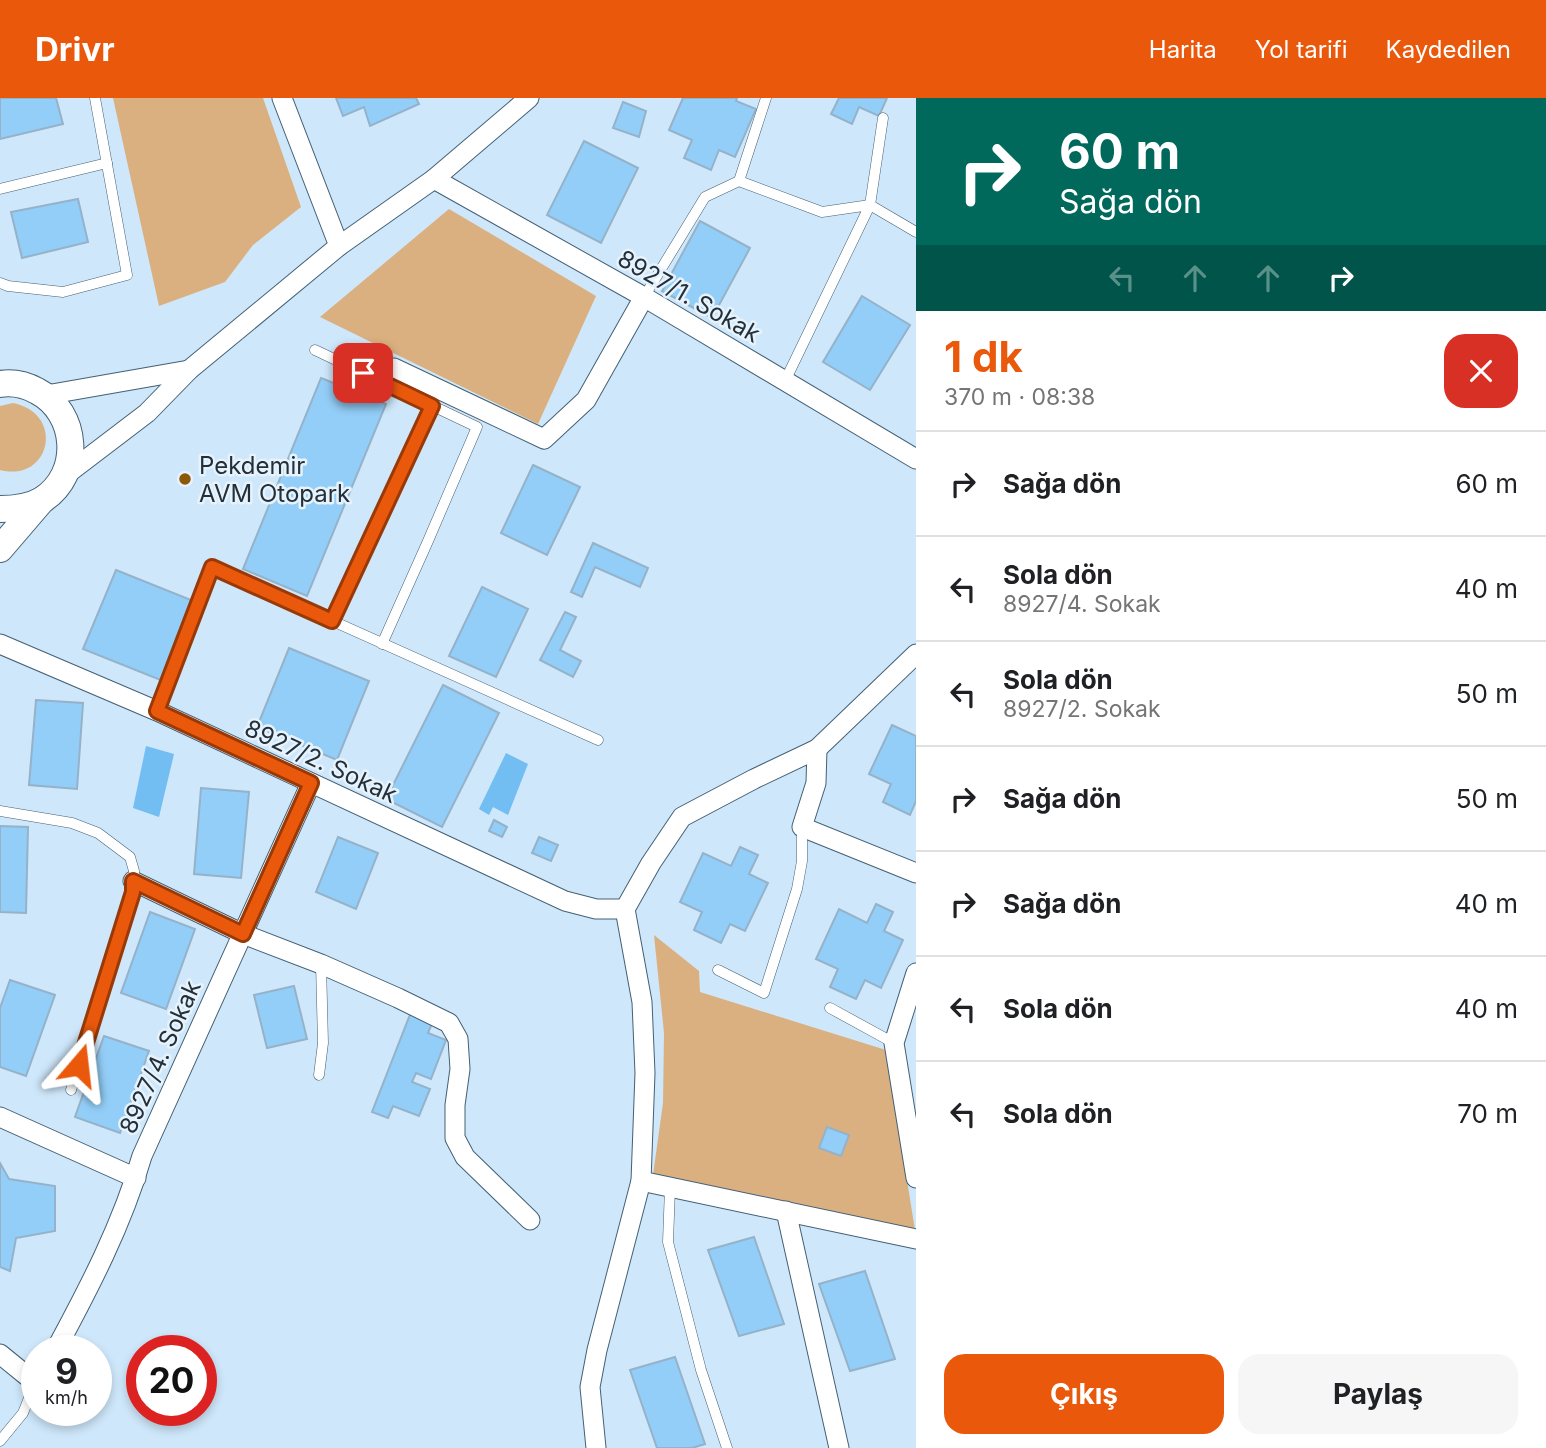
<!DOCTYPE html>
<html lang="tr">
<head>
<meta charset="utf-8">
<style>
  :root { --surface:#fff; --page:#f6f6f6; --text:#202124; --muted:#757577; --line:#e0e0e0; --accent:#ea580c }
  body { margin:0; font-family:Inter,sans-serif; background:var(--page); color:var(--text); height:100vh; display:flex; flex-direction:column; font-size:26px; white-space:nowrap }
  * { box-sizing:border-box; margin:0 }
  p { font-size:23px; color:var(--muted) }
  .icon { flex:none; width:38px; height:38px; fill:none; stroke:currentColor; stroke-width:2; stroke-linecap:round; stroke-linejoin:round }
  .map { position:relative; flex:1; overflow:hidden }
  .sheet { display:flex; flex-direction:column; background:var(--surface); width:630px }
  .sheet>* { flex:none }
  .banner { background:#00695c; color:#fff; overflow:hidden }
  .speed { position:absolute; left:21px; top:1237px; display:flex; gap:14px; font-size:35px; font-weight:700; text-align:center }
  .speed>* { display:grid; place-content:center; width:91px; height:91px; border-radius:50%; background:var(--surface); box-shadow:0 4px 10px #0003; line-height:1 }
  .speed small { font-size:18px; font-weight:400 }
  .speed .limit { border:10px solid #d22; background:#fff; color:#111 }
  .pin { position:absolute; display:grid; place-items:center; width:60px; height:60px; color:#fff; margin:-30px; border-radius:14px; box-shadow:0 4px 10px #0006 }
  .me { position:absolute; width:77px; margin:-38px; rotate:17deg; stroke-linejoin:round; filter:drop-shadow(0 0 5px #0008) }
  .turn { display:flex; align-items:center; gap:24px; height:147px; padding:0 28px; font-size:32px }
  .turn .icon { width:91px; height:91px; stroke-width:2.5 }
  .turn b { display:block; font-size:49px; line-height:60px }
  .lanes { display:flex; align-items:center; height:66px; padding:0 28px; background:#0003; justify-content:center; gap:35px; direction:ltr }
  .lanes .off { opacity:.35 }
  .round { display:grid; place-items:center; flex:none; width:74px; height:74px; border-radius:21px; background:var(--page) }
  .summary { display:flex; align-items:center; justify-content:space-between; height:119px; padding:0 28px }
  h1 { font-size:42px; font-weight:700; line-height:52px; color:var(--accent) }
  .cta { display:flex; gap:14px; margin-top:auto; padding:14px 28px }
  .cta a { flex:1; height:80px; border-radius:21px; background:var(--accent); color:#fff; font-size:28px; font-weight:700; line-height:80px; text-align:center }
  .cta a+a { background:var(--page); color:var(--text) }
  ul { padding:0; list-style:none }
  li { display:flex; align-items:center; gap:21px; height:105px; padding:0 28px; border-top:2px solid var(--line) }
  li div { flex:1 }
  li b { display:block; font-size:26px }
  li em { font-style:normal }
  header { display:flex; align-items:center; gap:42px; box-sizing:border-box; height:98px; padding:0 35px; background:var(--accent); color:#fff }
  header strong { font-size:33px }
  nav { display:flex; gap:38px; margin-inline-start:auto; font-size:24px }
  main { display:flex; flex:1; min-height:0 }
  .map>svg:first-child { display:block }
  .green { fill:#dbb080 }
  .water { fill:#72bdf1 }
  .building { fill:#93cef8; stroke:#94b2c9; stroke-width:2 }
  .lines { fill:none; stroke-linecap:round; stroke-linejoin:round }
  .lane-casing { stroke:#446075; stroke-width:11 }
  .street-casing { stroke:#446075; stroke-width:21 }
  .secondary-casing { stroke:#446075; stroke-width:28 }
  .lane { stroke:#fff; stroke-width:10 }
  .street { stroke:#fff; stroke-width:19 }
  .secondary { stroke:#fff; stroke-width:26 }
  .route-casing { stroke:#983908; stroke-width:18 }
  .route { stroke:#ea580c; stroke-width:12 }
  .poi-dot { fill:#8c5807; stroke:#e6f2fc; stroke-width:2.5 }
  .labels { text-anchor:middle; dominant-baseline:central; stroke-width:5; stroke-linejoin:round; paint-order:stroke }
  .street-label { font-size:24px; fill:#232f39; stroke:#e6f2fc }
  .poi-label { font-size:24px; fill:#232f39; stroke:#e6f2fc; text-anchor:start }
</style>
</head>
<body>
<header>
<strong>Drivr</strong>
<nav><a>Harita</a><a>Yol tarifi</a><a>Kaydedilen</a></nav>
</header>
<main>
<div class="map">
<svg width="916" height="1350" viewBox="0 0 916 1350">
  <rect width="100%" height="100%" fill="#cee7fa"/>
  <g class="green">
    <polygon points="113,0 263,0 301,109 253,147 225,184 159,208"/>
    <polygon points="449,111 596,198 538,326 320,219"/>
    <path d="M13 305C66 316 50 385 0 372V308Z"/>
    <polygon points="654,837 699,873 700,894 886,952 915,1132 653,1077 663,1005 664,935"/>
  </g>
  <g class="water">
    <polygon points="146,648 174,656 159,719 133,710"/>
    <polygon points="506,655 528,666 508,717 493,709 489,717 479,711"/>
  </g>
  <g class="building">
    <polygon points="0,0 56,0 63,26 0,41"/>
    <polygon points="336,0 416,0 419,6 370,28 364,9 343,18"/>
    <polygon points="683,0 737,0 736,3 756,11 735,59 719,52 711,72 684,60 692,42 669,32"/>
    <polygon points="839,0 887,0 879,18 859,9 852,26 831,16"/>
    <polygon points="623,4 646,13 639,39 613,30"/>
    <polygon points="584,43 638,70 601,145 547,117"/>
    <polygon points="78,101 88,144 22,160 11,114"/>
    <polygon points="700,123 750,150 712,220 662,193"/>
    <polygon points="862,198 910,227 870,292 823,264"/>
    <polygon points="321,280 386,306 307,498 243,471"/>
    <polygon points="533,367 580,389 547,457 501,435"/>
    <polygon points="593,445 648,470 640,489 595,469 582,499 571,494"/>
    <polygon points="116,472 196,504 163,583 83,551"/>
    <polygon points="482,489 528,511 496,579 449,558"/>
    <polygon points="565,514 576,519 560,552 581,563 573,579 540,562"/>
    <polygon points="289,550 369,583 337,662 257,629"/>
    <polygon points="443,587 499,615 442,729 386,701"/>
    <polygon points="36,602 83,605 77,691 29,687"/>
    <polygon points="892,627 916,638 916,703 910,717 883,704 891,686 869,676"/>
    <polygon points="201,690 249,694 241,780 194,776"/>
    <polygon points="494,722 507,729 502,739 489,733"/>
    <polygon points="0,728 28,729 26,815 0,814"/>
    <polygon points="338,739 378,755 356,811 316,794"/>
    <polygon points="539,739 558,747 551,763 532,755"/>
    <polygon points="740,749 758,757 749,776 768,785 745,833 730,826 721,845 694,832 702,814 680,804 703,755 731,768"/>
    <polygon points="876,806 893,814 884,833 903,842 881,890 865,882 856,901 830,889 838,871 816,861 839,811 867,825"/>
    <polygon points="150,814 195,831 166,911 121,895"/>
    <polygon points="10,882 55,897 26,978 0,969 0,910"/>
    <polygon points="294,888 307,941 267,950 254,897"/>
    <polygon points="411,914 433,923 428,935 446,942 431,981 416,975 412,984 430,991 419,1018 393,1008 388,1020 372,1014"/>
    <polygon points="104,938 149,953 120,1035 75,1019"/>
    <polygon points="827,1029 849,1037 841,1058 819,1050"/>
    <polygon points="0,1065 9,1081 55,1088 55,1133 16,1140 10,1173 0,1169"/>
    <polygon points="754,1139 784,1226 739,1238 708,1152"/>
    <polygon points="865,1173 895,1261 850,1273 819,1186"/>
    <polygon points="675,1259 705,1346 692,1350 657,1350 630,1272"/>
  </g>
  <g class="lines">
    <g class="lane-casing">
      <g id="lane">
        <polyline points="883,20 870,107 916,134"/>
        <polyline points="739,83 766,0"/>
        <polyline points="0,91 107,65"/>
        <polyline points="0,185 8,188 63,194 127,177 95,0"/>
        <polyline points="644,199 705,99 739,83 822,114 870,107 785,283"/>
        <polyline points="315,252 477,329 428,443 382,546"/>
        <polyline points="332,523 432,308"/>
        <polyline points="157,613 212,469 598,642"/>
        <polyline points="0,713 72,725 98,735 130,759 134,773 133,794 71,992"/>
        <polyline points="718,872 764,895 797,791 802,763 802,729"/>
        <polyline points="830,910 894,945"/>
        <polyline points="319,977 323,945 321,866"/>
        <polyline points="670,1090 668,1144 701,1272 727,1350"/>
        <polyline points="0,1343 23,1315 37,1280"/>
      </g>
    </g>
    <g class="street-casing">
      <g id="street">
        <polyline points="282,0 339,148"/>
        <polyline points="434,81 644,199 916,361"/>
        <polyline points="387,286 394,270 544,341 586,302 644,199"/>
        <polyline points="46,297 189,272"/>
        <polyline points="63,379 147,315 189,272 339,148 434,81 529,0"/>
        <polyline points="0,546 157,613 565,803 596,811 625,811"/>
        <polyline points="817,651 816,685 802,729 916,775"/>
        <polyline points="133,783 243,836 321,866 398,900 449,925 458,941 460,971 455,1007 455,1040 465,1059 530,1122"/>
        <polyline points="916,875 894,945 916,1080"/>
        <polyline points="0,1019 136,1080"/>
        <polyline points="641,1083 916,1141"/>
        <polyline points="786,1113 839,1350"/>
        <path d="M55 1253C89 1190 122 1127 142 1058L311 685"/>
        <polyline points="0,1256 27,1278 37,1275"/>
        <polyline points="596,1350 590,1289 597,1252 641,1083 645,975 642,904 625,811 651,765 682,719 754,681 817,651 916,556"/>
      </g>
    </g>
    <g class="secondary-casing">
      <g id="secondary">
        <path d="M0 286C13 284 26 287 37 293 78 314 83 376 42 402 30 409 14 411 0 411"/>
        <polyline points="0,451 42,402"/>
      </g>
    </g>
    <use href="#lane" class="lane"/>
    <use href="#street" class="street"/>
    <use href="#secondary" class="secondary"/>
  </g>
  <g class="lines">
    <g class="route-casing">
      <polyline id="route" points="79,967 133,794 133,783 243,836 311,685 157,613 212,469 332,523 432,308 363,275"/>
    </g>
    <use href="#route" class="route"/>
  </g>
  <circle class="poi-dot" cx="185" cy="381" r="7"/>
  <g class="labels">
    <g class="street-label">
      <text transform="translate(689 198) rotate(30)">8927/1. Sokak</text>
      <text transform="translate(321 663) rotate(25)">8927/2. Sokak</text>
      <text transform="translate(160 959) rotate(-66)">8927/4. Sokak</text>
    </g>
    <g class="poi-label">
      <text x="199" y="367">Pekdemir<tspan x="199" dy="28">AVM Otopark</tspan></text>
    </g>
  </g>
</svg>
<div class="speed"><div>9<small>km/h</small></div><div class="limit">20</div></div>
<div class="pin" style="left:363px;top:275px;background:#d93025"><svg class="icon" aria-label="arrive" viewBox="0 0 24 24"><path d="M6 21V4h12l-3 4 3 4H6"/></svg></div>
<svg class="me" style="left:79px;top:967px" viewBox="-20 -20 40 40"><path d="M0-17L14 15 0 8-14 15z" fill="#ea580c" stroke="#fff" stroke-width="4"/></svg>
</div>
<section class="sheet">
<div class="banner">
<div class="turn"><svg class="icon" aria-label="right" viewBox="0 0 24 24"><path d="M7 20v-9h11M14 6l5 5-5 5"/></svg><div><b>60 m</b>Sağa dön</div></div>
<div class="lanes"><svg class="icon off" aria-label="left" viewBox="0 0 24 24"><path d="M17 20v-9H6M10 6l-5 5 5 5"/></svg><svg class="icon off" aria-label="ahead" viewBox="0 0 24 24"><path d="M12 20V5M6 11l6-6 6 6"/></svg><svg class="icon off" aria-label="ahead" viewBox="0 0 24 24"><path d="M12 20V5M6 11l6-6 6 6"/></svg><svg class="icon" aria-label="right" viewBox="0 0 24 24"><path d="M7 20v-9h11M14 6l5 5-5 5"/></svg></div>
</div>
<div class="summary"><div><h1>1 dk</h1><p>370 m · 08:38</p></div><a class="round" style="background:#d93025;color:#fff"><svg class="icon" aria-label="close" viewBox="0 0 24 24"><path d="M6 6l12 12M18 6L6 18"/></svg></a></div>
<ul>
<li><svg class="icon" aria-label="right" viewBox="0 0 24 24"><path d="M7 20v-9h11M14 6l5 5-5 5"/></svg><div><b>Sağa dön</b></div><em>60 m</em></li>
<li><svg class="icon" aria-label="left" viewBox="0 0 24 24"><path d="M17 20v-9H6M10 6l-5 5 5 5"/></svg><div><b>Sola dön</b><p>8927/4. Sokak</p></div><em>40 m</em></li>
<li><svg class="icon" aria-label="left" viewBox="0 0 24 24"><path d="M17 20v-9H6M10 6l-5 5 5 5"/></svg><div><b>Sola dön</b><p>8927/2. Sokak</p></div><em>50 m</em></li>
<li><svg class="icon" aria-label="right" viewBox="0 0 24 24"><path d="M7 20v-9h11M14 6l5 5-5 5"/></svg><div><b>Sağa dön</b></div><em>50 m</em></li>
<li><svg class="icon" aria-label="right" viewBox="0 0 24 24"><path d="M7 20v-9h11M14 6l5 5-5 5"/></svg><div><b>Sağa dön</b></div><em>40 m</em></li>
<li><svg class="icon" aria-label="left" viewBox="0 0 24 24"><path d="M17 20v-9H6M10 6l-5 5 5 5"/></svg><div><b>Sola dön</b></div><em>40 m</em></li>
<li><svg class="icon" aria-label="left" viewBox="0 0 24 24"><path d="M17 20v-9H6M10 6l-5 5 5 5"/></svg><div><b>Sola dön</b></div><em>70 m</em></li>
</ul>
<div class="cta"><a>Çıkış</a><a>Paylaş</a></div>
</section>
</main>
</body>
</html>
